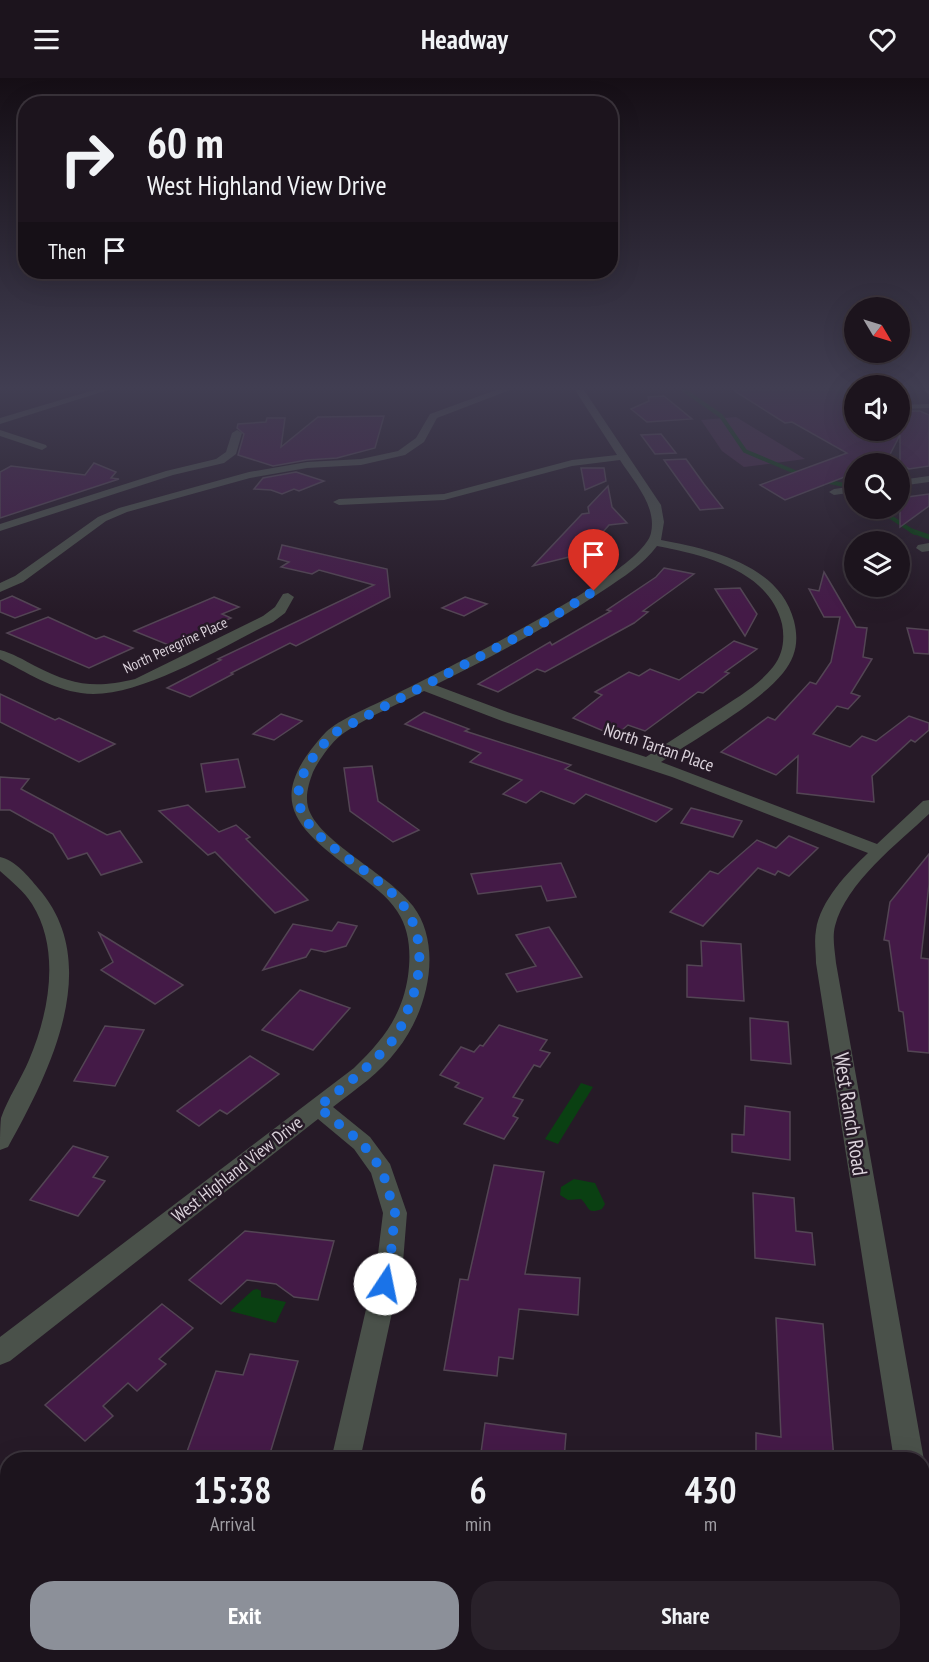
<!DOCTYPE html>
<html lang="en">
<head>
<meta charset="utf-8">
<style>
  :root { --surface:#1c141d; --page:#29212a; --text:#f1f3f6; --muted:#a09ea4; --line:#3a333b; --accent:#8c9099 }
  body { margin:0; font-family:"PT Sans Narrow",sans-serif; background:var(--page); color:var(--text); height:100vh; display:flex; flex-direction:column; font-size:22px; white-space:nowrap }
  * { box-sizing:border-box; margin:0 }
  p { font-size:20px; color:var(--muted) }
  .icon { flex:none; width:33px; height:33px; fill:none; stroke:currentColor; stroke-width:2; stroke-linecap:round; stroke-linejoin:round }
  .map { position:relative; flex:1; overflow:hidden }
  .sheet { position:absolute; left:0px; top:1374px; width:930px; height:210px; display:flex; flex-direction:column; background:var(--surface); border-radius:24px 24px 0 0; box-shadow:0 6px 24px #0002,0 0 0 2px var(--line) }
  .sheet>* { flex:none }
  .hud { position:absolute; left:18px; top:18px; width:600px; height:183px; border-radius:24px; box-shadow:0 6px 24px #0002,0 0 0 2px var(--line); background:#1c141d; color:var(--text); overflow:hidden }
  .needle { width:39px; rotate:128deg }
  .buttons { position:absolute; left:844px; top:219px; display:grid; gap:12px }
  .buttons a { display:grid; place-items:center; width:66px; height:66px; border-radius:50%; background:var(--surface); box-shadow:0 6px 24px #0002,0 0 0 2px var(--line); font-size:30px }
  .pin { position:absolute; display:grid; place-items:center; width:51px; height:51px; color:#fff; margin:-62px -26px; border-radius:50% 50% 50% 0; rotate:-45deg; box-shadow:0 0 6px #0007 }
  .pin .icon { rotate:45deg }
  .me { position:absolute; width:66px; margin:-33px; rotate:11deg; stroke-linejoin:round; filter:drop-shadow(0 0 4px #0008) }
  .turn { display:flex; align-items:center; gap:21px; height:126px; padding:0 30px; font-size:27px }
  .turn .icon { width:78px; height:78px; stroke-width:2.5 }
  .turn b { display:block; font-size:42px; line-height:51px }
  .then { display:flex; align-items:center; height:57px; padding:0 30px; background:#0003; gap:12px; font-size:22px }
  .eta { display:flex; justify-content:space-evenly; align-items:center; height:102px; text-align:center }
  .eta b { font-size:36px; font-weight:700; line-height:42px }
  .action { display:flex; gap:12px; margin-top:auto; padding:12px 30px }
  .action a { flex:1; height:69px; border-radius:24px; background:var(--accent); color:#fff; font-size:24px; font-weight:700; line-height:69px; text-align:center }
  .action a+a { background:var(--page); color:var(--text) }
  header { display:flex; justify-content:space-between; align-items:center; height:78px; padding:0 30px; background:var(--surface); font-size:27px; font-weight:700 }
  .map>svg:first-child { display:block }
  .green { fill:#452946 }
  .water { fill:#0a4012 }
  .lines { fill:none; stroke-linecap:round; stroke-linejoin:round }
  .stream-far1 { stroke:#0a4012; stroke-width:4 }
  .stream { stroke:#0a4012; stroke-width:5 }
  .building { fill:#441a47; stroke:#534554; stroke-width:1.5 }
  .lane { fill:#4a514a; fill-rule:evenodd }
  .street { fill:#4a514a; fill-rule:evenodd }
  .secondary { fill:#626c62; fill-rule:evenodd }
  .route { stroke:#1a73e8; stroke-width:10; stroke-dasharray:0 18 }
  .labels { text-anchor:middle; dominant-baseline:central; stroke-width:5; stroke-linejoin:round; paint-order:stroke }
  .far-street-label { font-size:15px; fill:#dbd2db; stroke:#261a27 }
  .street-label { font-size:18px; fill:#dbd2db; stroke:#261a27 }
  .near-street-label { font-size:21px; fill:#dbd2db; stroke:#261a27 }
</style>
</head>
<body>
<header><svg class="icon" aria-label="menu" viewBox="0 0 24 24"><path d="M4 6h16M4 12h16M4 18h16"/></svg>Headway<svg class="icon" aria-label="heart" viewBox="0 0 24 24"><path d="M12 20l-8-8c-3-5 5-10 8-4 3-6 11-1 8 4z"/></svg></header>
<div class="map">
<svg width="929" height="1584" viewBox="0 0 929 1584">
  <rect width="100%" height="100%" fill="#261a27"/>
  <polygon class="green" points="736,339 805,381 744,389 722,373 701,342"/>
  <g class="water">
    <polygon points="581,1005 593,1009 558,1066 545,1061"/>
    <path d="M574 1101 595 1105 605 1126 602 1131C586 1137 590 1129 581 1121L568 1122 560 1117 561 1109Z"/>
    <polygon points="257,1211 261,1213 261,1219 286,1224 276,1245 230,1233 253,1212"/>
  </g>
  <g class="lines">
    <g class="stream-far1">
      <polyline points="684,312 721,338 745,373 802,397"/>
      <polyline points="825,403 849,408"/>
      <polyline points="877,430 915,455"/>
    </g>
    <polyline class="stream" points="912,453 929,459"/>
  </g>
  <g class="building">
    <polygon points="733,312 855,312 855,352 900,352 900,333 920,333 929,337 929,388 909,391 900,386 900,357 885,386 855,386 855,395 785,422 760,407 847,375 792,344 785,345"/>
    <polygon points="664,318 692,341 647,344 631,331 649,323 648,319"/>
    <polygon points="384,338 375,370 337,380 307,382 273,388 238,377 244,356 237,350 238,346 266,344 267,340 285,340 281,369 318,339"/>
    <polygon points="661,356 676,375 655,376 641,357"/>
    <polygon points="686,381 704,406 723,430 700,432 664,382"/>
    <polygon points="94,385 116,394 111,400 119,401 0,440 0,394 11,388 85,397"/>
    <polygon points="581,390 604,390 606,403 585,412"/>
    <polygon points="296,394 324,403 299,413 294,411 282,416 271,412 254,411 263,400"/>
    <polygon points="608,408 612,429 627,445 609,447 585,475 533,488 582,436 589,435 588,429"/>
    <polygon points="929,416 929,428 900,449 900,420"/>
    <polygon points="282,467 387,491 390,519 296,568 290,565 231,595 233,596 190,619 167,610 221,582 218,581 374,507 319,492 312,496 281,489 289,484 278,481"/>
    <polygon points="664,490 694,496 643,533 648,534 634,545 545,594 537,591 498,614 478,606 550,564 552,567 611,533 607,532 656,499"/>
    <polygon points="824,494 856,549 867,550 863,579 872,581 851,615 860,618 848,631 837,628 813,656 850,669 862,658 876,663 909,638 929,645 929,652 915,664 911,662 872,698 874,724 797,715 798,678 776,697 721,674 768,639 775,642 810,604 816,606 831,584 840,539 824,539 809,511 819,513"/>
    <polygon points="740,510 757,536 745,558 715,511"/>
    <polygon points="12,518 40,531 15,540 0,534 0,523"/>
    <polygon points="214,519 239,529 222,536 231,540 171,568 134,553"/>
    <polygon points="465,519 487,526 464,538 442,530"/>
    <polygon points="48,539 96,561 104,558 133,570 89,590 7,555"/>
    <polygon points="907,550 929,552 929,576 914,575"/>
    <polygon points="734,563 757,571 725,594 729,595 703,615 698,614 645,653 628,647 615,658 573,640 602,617 595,614 629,594 639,598 650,591 679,602"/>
    <polygon points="0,616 55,642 59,640 115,666 79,684 0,644"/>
    <polygon points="424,634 469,651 465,653 571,687 565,691 672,731 656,744 586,716 574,726 541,713 526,725 503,716 522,702 470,684 481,675 405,646"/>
    <polygon points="281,636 302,643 274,662 253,656"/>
    <polygon points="238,681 245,709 206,714 201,686"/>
    <polygon points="372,688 378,723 419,752 393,764 350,733 344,690"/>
    <polygon points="0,699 29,701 21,711 107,757 120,753 142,784 101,797 87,775 68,781 53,756 10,732 0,732"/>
    <polygon points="188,727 219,754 236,747 250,759 246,761 308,822 275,835 215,774 208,777 159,733"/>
    <polygon points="691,730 742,743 733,759 681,745"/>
    <polygon points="789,758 818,770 789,798 778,793 775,797 758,790 703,848 670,834 710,793 718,796 757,762 776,770"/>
    <polygon points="929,776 929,806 921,880 929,881 929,975 908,973 903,934 899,933 889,863 884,862 890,824"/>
    <polygon points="561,785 576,819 547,823 541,808 478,816 471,796"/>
    <polygon points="338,844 357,848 346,868 325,874 311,871 306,879 263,892 293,846 332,853"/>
    <polygon points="549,849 582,899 517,914 506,896 536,888 516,857"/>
    <polygon points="99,855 183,907 155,926 101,892 113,884"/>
    <polygon points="701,863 741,866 744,923 687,919 687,887 702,888"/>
    <polygon points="300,912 350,930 313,972 262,952"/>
    <polygon points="750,940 788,944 791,986 751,982"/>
    <polygon points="499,947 547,962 540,972 550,975 540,989 534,987 513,1019 523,1022 513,1038 518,1040 504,1061 464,1046 483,1020 455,1009 459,1005 440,997 461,969 474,974 480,967 483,968"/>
    <polygon points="105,948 144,952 115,1008 74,1003"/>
    <polygon points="250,978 279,996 227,1036 220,1032 199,1048 177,1033"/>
    <polygon points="745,1028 790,1034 790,1082 732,1074 732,1056 744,1057"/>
    <polygon points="73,1068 108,1079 93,1099 105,1103 78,1138 30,1122"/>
    <polygon points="494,1087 544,1094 525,1196 580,1200 578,1237 519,1231 513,1281 499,1279 497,1298 444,1292 460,1201 468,1202"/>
    <polygon points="753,1115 794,1120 796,1153 812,1155 815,1187 755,1180"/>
    <polygon points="245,1153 334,1163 318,1222 294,1219 276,1206 247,1202 221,1226 189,1202"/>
    <polygon points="162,1226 193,1250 159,1281 166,1286 137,1313 128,1305 103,1328 113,1338 85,1363 45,1327"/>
    <polygon points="776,1240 823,1246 834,1382 756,1382 756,1355 781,1359"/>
    <polygon points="250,1276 298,1283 268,1382 184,1382 216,1293 243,1297"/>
    <polygon points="485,1345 566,1356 564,1382 480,1382"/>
  </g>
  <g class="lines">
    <polygon class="lane" points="929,326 929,330 900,331 900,327"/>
    <g class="street">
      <polygon points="94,312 108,312 0,346 0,340"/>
      <polygon points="496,312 510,312 437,340 424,364 405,377 361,387 307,390 250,400 127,434 106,443 23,504 0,514 0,505 15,498 98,439 119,430 249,394 307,384 361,381 398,373 416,360 430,336"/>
      <path d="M575 312H584L661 427 664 444 661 462C710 471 780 487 794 543 799 563 796 579 783 595 758 626 696 660 661 684L877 766 923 723 929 722V736C898 765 846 805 835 848 832 860 835 873 836 885L924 1382 922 1384V1382H894L816 885C816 874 814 863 816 852 820 823 848 794 868 775L672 699 502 643 424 613C399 626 362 641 340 658 330 666 319 682 313 694 309 705 305 717 308 729 317 763 389 796 413 828 444 869 427 935 397 972 380 995 356 1011 333 1029L370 1059 390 1086 407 1135 403 1184 360 1382H331L377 1184 383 1135 371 1095 354 1071 318 1041 10 1283 0 1287V1259L354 990C383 962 402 938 408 898 411 876 410 852 397 833 387 818 371 806 357 796 294 749 263 722 326 654 338 642 374 627 390 619 434 596 642 497 651 455 657 428 634 404 620 382L572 388 444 422 339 427 333 424 339 421 444 416 572 382 617 377ZM657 468C704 477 769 492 782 546 785 561 783 577 773 589 758 608 736 620 715 634 692 649 669 664 646 679L513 636 435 607C493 578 550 548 604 512 623 499 643 487 657 468Z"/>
      <polygon points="0,352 46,367 47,369 42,372 0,358"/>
      <polygon points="237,352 242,355 236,376 224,385 173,397 0,453 0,446 166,393 216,381 226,374 232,355"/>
      <polygon points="929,398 929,404 900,408 900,402"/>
      <polygon points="855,408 855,414 834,417 829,414 834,411"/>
      <polygon points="929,465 929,473 922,474 916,470 918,467"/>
      <path d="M288 515 294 519 285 535 273 544C223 568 135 624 81 615 52 611 26 594 0 581V572C12 575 24 582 35 588 72 607 94 611 135 601L263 538 275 529 283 516Z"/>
      <path d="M0 779C15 782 29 799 38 810 105 886 49 995 8 1069L0 1072C0 1062 0 1049 1 1040 8 1020 21 1001 29 982 49 935 61 872 32 826 24 813 11 803 0 793Z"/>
      <polygon points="922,1450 929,1453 929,1520 922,1517"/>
      <polygon points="288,1576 320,1576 319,1584 287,1584"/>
    </g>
    <polygon class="secondary" points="923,312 929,312 929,316"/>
  </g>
  <linearGradient id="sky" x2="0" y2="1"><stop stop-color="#150e15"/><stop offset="0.58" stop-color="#413e52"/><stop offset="1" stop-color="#413e52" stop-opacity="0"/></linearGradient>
  <rect width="929" height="534" fill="url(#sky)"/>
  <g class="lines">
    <path class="route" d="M385 1206 390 1184 395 1135 382 1092 362 1065 318 1029C345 1008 371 988 393 962 399 956 402 946 405 938 424 898 428 849 393 816 338 764 248 741 334 655L540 547 594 513"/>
  </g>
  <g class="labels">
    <g class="far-street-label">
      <text transform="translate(175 567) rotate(-25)">North Peregrine Place</text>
    </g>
    <g class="street-label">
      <text transform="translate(659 669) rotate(19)">North Tartan Place</text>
      <text transform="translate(237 1091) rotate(-38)">West Highland View Drive</text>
    </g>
    <g class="near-street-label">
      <text transform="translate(851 1036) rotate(81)">West Ranch Road</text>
    </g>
  </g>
</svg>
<div class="buttons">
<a><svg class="needle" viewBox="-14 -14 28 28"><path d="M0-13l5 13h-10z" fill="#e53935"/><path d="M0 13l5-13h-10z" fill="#a09ea4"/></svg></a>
<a><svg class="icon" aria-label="sound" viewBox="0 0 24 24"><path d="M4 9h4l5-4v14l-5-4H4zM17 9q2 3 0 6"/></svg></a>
<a><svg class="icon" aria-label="search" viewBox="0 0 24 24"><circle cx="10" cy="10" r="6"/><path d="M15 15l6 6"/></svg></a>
<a><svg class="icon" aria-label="layers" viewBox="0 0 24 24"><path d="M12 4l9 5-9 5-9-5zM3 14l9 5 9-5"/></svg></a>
</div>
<div class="pin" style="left:594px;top:513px;background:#d93025"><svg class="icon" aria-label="arrive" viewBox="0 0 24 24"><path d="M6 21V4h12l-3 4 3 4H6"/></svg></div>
<svg class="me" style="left:385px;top:1206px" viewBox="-20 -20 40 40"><circle r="19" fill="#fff"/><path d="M0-13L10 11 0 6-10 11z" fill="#1a73e8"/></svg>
<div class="hud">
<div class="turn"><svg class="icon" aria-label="right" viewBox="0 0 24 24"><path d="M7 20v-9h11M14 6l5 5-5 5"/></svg><div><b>60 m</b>West Highland View Drive</div></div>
<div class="then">Then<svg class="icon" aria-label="arrive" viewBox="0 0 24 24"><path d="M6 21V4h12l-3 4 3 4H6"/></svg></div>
</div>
<section class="sheet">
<div class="eta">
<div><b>15:38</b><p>Arrival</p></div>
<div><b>6</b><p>min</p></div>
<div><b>430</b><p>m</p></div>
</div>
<div class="action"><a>Exit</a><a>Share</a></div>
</section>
</div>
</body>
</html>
